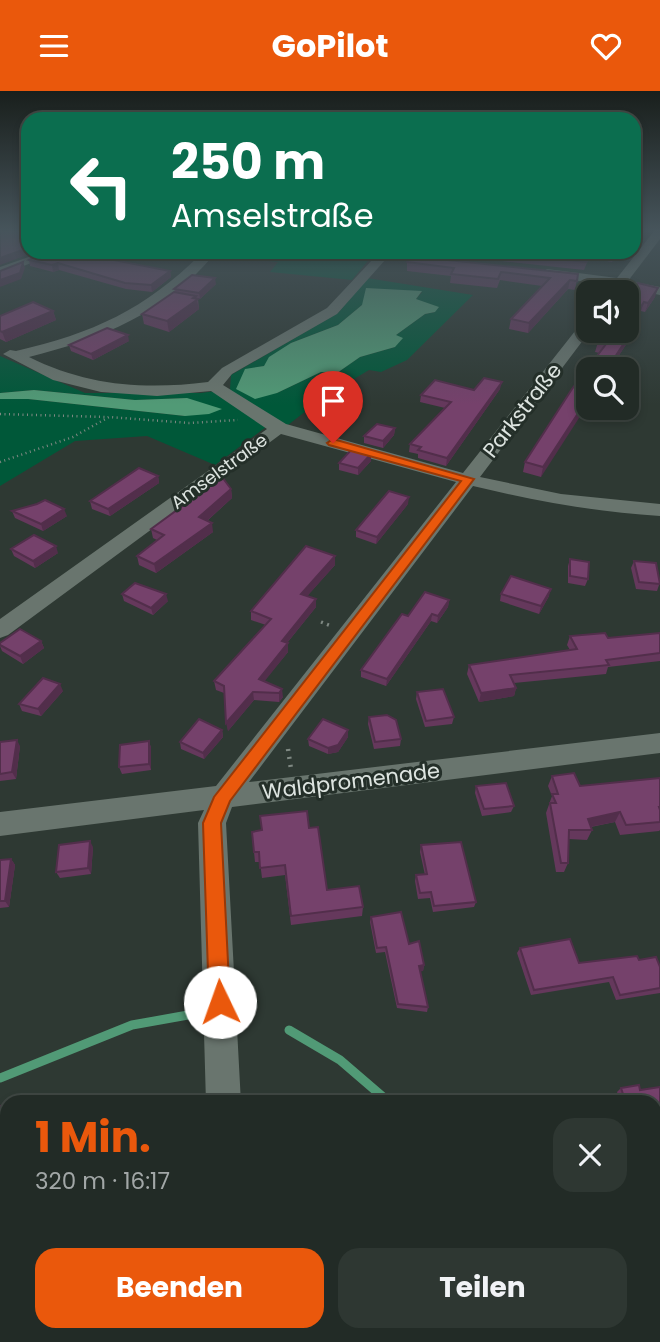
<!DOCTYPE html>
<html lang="de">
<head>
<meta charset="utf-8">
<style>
  :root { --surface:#222b26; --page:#2e3732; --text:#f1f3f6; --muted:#a2a7a7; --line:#3f4743; --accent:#ea580c }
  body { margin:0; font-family:Poppins,sans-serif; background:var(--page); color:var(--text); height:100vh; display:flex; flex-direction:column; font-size:26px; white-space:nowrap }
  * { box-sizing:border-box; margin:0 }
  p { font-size:23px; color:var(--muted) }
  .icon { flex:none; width:38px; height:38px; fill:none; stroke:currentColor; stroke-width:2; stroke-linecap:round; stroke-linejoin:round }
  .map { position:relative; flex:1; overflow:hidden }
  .side { position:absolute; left:0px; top:1004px; width:662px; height:247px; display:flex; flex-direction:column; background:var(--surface); border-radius:21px 21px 0 0; box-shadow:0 4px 10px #0003,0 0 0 2px var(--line) }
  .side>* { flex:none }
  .hud { position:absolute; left:21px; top:21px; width:620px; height:147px; border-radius:21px; box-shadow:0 4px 10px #0003,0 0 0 2px var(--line); background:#0b6e4f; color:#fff; overflow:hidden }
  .controls { position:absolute; left:576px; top:189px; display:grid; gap:14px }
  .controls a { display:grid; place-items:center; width:63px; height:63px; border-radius:14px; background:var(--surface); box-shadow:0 4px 10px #0003,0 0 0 2px var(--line); font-size:35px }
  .pin { position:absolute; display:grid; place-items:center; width:60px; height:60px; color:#fff; margin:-72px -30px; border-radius:50% 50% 50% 0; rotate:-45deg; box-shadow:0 0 7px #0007 }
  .pin .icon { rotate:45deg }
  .me { position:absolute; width:77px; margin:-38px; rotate:357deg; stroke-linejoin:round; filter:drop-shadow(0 0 5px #0008) }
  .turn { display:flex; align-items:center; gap:24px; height:147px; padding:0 35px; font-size:32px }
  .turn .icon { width:91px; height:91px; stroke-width:2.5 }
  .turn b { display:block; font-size:49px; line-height:60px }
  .round { display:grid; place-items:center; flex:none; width:74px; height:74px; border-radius:21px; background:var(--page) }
  .overview { display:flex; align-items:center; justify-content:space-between; height:119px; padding:0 35px }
  h1 { font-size:42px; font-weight:700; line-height:52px; color:var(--accent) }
  .primary-button { display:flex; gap:14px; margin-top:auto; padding:14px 35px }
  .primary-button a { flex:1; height:80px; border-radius:21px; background:var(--accent); color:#fff; font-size:28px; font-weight:700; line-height:80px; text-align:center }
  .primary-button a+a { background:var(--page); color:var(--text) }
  header { display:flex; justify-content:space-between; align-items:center; height:91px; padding:0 35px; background:var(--accent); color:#fff; font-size:32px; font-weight:700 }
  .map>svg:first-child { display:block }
  .green { fill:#005839; fill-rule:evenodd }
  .water { fill:#519a76 }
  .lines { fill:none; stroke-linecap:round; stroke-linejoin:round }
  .stream { stroke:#519a76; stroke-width:9 }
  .path-far2 { stroke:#7f8983; stroke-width:2.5; stroke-dasharray:1 3.5; stroke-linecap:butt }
  .path-far1 { stroke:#7f8983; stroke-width:3.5; stroke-dasharray:2 4.5; stroke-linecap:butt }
  .path { stroke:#7f8983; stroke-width:4.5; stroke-dasharray:2 6; stroke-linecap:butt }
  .minor { fill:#69756e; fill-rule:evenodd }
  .wall { fill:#65385c }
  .shaded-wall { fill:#522e4b }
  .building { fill:#75416b; stroke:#522e4b; stroke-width:2 }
  .route { fill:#ea580c; stroke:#983908; stroke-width:2 }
  .labels { text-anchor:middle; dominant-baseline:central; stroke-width:6; stroke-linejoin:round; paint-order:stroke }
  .far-street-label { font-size:18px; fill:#dde4e0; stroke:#242f29 }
  .street-label { font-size:21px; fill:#dde4e0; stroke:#242f29 }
</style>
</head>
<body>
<header><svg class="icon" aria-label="menu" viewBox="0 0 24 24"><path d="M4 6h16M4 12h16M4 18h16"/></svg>GoPilot<svg class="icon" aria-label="heart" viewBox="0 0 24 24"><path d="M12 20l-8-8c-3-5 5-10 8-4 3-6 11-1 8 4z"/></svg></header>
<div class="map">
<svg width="660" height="1251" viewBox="0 0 660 1251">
  <rect width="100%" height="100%" fill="#2e3933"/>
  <g class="green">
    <polygon points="215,161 332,161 372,165 352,189 270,181 278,171 212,164"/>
    <path d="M367 187 473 204 407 269 381 281 369 279 324 306 288 334 274 330 215 374 147 345 75 350 0 395V308H28L185 325 187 307 135 309 34 299 0 302V265L85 302H201L230 298 231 284 338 222ZM422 201 416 208 435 221 425 223 396 244 395 256 360 266 337 282 321 281 277 302 245 279 264 275 291 252 338 234 362 214Z"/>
  </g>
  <g class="water">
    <polygon points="366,197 422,200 416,208 439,216 435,221 425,223 396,244 403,247 395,256 360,266 337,282 321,281 277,302 255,308 236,298 245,278 264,275 269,266 291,252 338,234 362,214"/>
    <polygon points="34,299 135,309 187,307 222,318 209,323 185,325 28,308 0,308 0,302"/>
  </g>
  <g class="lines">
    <g class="stream">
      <polyline points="289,939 340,969 390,1012"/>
      <polyline points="0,987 132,934 188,924"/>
      <polyline points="654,1224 660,1230"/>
    </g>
    <g class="path-far2">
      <polyline points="0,323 106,326"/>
      <polyline points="0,371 73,346 109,326 189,332 238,329"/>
    </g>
    <polyline class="path-far1" points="321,531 331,535"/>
    <polyline class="path" points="288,658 291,678"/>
    <g class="minor">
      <polygon points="655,139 660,139 660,148 628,190 660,196 660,204 623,196 619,201 607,201 612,194 547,186 541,182 547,178 617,187"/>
      <polygon points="43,161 60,161 0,184 0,176"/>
      <path d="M203 161H216C168 221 101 248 29 266 87 295 145 299 208 291L222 277 327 217 374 167 349 161H392L441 166 445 167V173L386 168 337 223 232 283 223 294 286 333 463 382 583 230 588 229 590 240 480 386 561 403 660 413V425C596 421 535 410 473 395L249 691 660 642V662L232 716 226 732 241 1012H206L198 732 204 719 0 745V721L216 695 456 391 281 343 8 544 0 547V528L267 338 211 300 157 305 101 301 53 289 3 263 10 259 16 260C94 242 146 218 203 161Z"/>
      <polygon points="214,1244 256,1244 257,1251 215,1251"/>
    </g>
  </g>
  <g class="wall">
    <polygon points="418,161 619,161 612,171 589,167 584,179"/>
    <polygon points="29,169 170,180 171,186 152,201 126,198 59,179 53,181 30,175"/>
    <polygon points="407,171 578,183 575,199 568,198 528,242 509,238 511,228 542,195 500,189 497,197 450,192 451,185 407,180"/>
    <polygon points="216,193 200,208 196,207 198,208 199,218 169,241 144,233 142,223 175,201 174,198"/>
    <polygon points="655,206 645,221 641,220 628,242 627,252 610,278 588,278 541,386 523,381 525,371 599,262 595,261 598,251 626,209"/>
    <polygon points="53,220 56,229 6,251 0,248 0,225"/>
    <polygon points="129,250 93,269 71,260 69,254"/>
    <polygon points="500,298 446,375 418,367 418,363 409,361 410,353 445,317 420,311 421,304 474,299"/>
    <polygon points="395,337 394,344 383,357 364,352 364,345"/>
    <polygon points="371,363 371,370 358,384 339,379 339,372"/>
    <polygon points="158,385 159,392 110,425 92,418 90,410"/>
    <polygon points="231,398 232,407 207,430 213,441 156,482 139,474 137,465 157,449 153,447 151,438"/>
    <polygon points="408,413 376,453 356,446 356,439"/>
    <polygon points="12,420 67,425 43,440 15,427"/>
    <polygon points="11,458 58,462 35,477 14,465"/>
    <polygon points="335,465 335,474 307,505 316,516 287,552 288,561 264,590 283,606 279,611 254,609 228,640 224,602 216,599 214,590 266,534 251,529 251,520"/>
    <polygon points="570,468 588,488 585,495 568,492 568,475"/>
    <polygon points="634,470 660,491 657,500 636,498 631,477"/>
    <polygon points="122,503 168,510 153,524 124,510"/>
    <polygon points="501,503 549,505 539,523 500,510"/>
    <polygon points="449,509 448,516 437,532 431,530 386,595 361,586 361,579 408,525"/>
    <polygon points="660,542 660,570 608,576 606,583 514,592 516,597 514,605 479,611 467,583 469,574 570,559 567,554 570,545 608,547"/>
    <polygon points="41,550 44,557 23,573 2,560 0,555 0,552"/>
    <polygon points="63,600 41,625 22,620 19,613"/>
    <polygon points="417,601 454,626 452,633 425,636 416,608"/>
    <polygon points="369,626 401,648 400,655 374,658 368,633"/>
    <polygon points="222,639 223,646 204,668 181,658 180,651"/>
    <polygon points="348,639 348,646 338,661 328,663 309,655 308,648"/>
    <polygon points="149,650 151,657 151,679 122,683 119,676"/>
    <polygon points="0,651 20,655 16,688 0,690"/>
    <polygon points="552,685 580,695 660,687 660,739 659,740 620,744 615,731 591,736 592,739 587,749 569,748 568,772 564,781 556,781 546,722 552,705 548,695"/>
    <polygon points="476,695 514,715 511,721 482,725 475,702"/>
    <polygon points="309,737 327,799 363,816 362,825 291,834 285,784 262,787 260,771 255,771 254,761"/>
    <polygon points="421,754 476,811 474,816 433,821 430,807 418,808 415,790 416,784 425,784 420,761"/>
    <polygon points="93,756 91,783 60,787 56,781"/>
    <polygon points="11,768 15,774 9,816 0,817 0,769"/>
    <polygon points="371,826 409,853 424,874 423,880 420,880 428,916 427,921 397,917 385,861 376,862 370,831"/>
    <polygon points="520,857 579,872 639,869 660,876 660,902 616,909 609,891 531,904 517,862"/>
    <polygon points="660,996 660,1023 654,1023 654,1012 621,1012 617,1001 621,997 640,999"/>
    <polygon points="7,1014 7,1128 4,1129 0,1127 0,1015"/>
    <polygon points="54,1244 127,1244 91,1251 54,1251"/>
  </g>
  <g class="shaded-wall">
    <polygon points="28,157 28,161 35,161 0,174 0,167"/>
    <polygon points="615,161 619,161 612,171 614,163"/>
    <polygon points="23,171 25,177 21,188 0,196 0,189"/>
    <polygon points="58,172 59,179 53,181 52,174"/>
    <polygon points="170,180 171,186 152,201 151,194"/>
    <polygon points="215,187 216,193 200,208 199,202"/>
    <polygon points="570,189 568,198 528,242 529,232"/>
    <polygon points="658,197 655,206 645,221 648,212"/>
    <polygon points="196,205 199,218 169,241 167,230"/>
    <polygon points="644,211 641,220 623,249 626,240"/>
    <polygon points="53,220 56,229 6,251 2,241"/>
    <polygon points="630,243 627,252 610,278 607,278"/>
    <polygon points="128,244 129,250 93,269 91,263"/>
    <polygon points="502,291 500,298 446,375 447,367"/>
    <polygon points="588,307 588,313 541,386 543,376"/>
    <polygon points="395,337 394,344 383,357 383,350"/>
    <polygon points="371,363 371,370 358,384 358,377"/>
    <polygon points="158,385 159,392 110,425 108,418"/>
    <polygon points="231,398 232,407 200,436 199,426"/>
    <polygon points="409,406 408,413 376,453 377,446"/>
    <polygon points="64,418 67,425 43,440 41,433"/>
    <polygon points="212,432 213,441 156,482 154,473"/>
    <polygon points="56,455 58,462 35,477 33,470"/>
    <polygon points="335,465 335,474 302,511 301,503"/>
    <polygon points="551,498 549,505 539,523 541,515"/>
    <polygon points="166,503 168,510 153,524 151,517"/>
    <polygon points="316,508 316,516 282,558 282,550"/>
    <polygon points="449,509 448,516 437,532 438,525"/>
    <polygon points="432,523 431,530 386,595 387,588"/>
    <polygon points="41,550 44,557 23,573 20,565"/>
    <polygon points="288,552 288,561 260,596 259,588"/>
    <polygon points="60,593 63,600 41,625 38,618"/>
    <polygon points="516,597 514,605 479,611 481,602"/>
    <polygon points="282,598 283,606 279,611 279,602"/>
    <polygon points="253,601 254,609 228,640 226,632"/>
    <polygon points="222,639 223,646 204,668 203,662"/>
    <polygon points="348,639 348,646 338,661 328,663 328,657"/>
    <polygon points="17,649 20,655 16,688 12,681"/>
    <polygon points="149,650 151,657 151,679 149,673"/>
    <polygon points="620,721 615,731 583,737 588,728"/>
    <polygon points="90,750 93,756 91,783 88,777"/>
    <polygon points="11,768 15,774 9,816 5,810"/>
    <polygon points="424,874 423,880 418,881 419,875"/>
  </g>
  <g class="building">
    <polygon points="0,139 28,139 28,157 0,167"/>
    <polygon points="46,161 73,161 170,180 151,194 125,192 58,172 52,174 29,169"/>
    <polygon points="487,161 591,161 586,171"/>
    <polygon points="599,161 615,161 614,163"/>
    <polygon points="411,165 578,183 577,190 570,189 529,232 511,228 550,187 501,181 498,188 451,183 454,177 407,171"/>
    <polygon points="23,171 20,182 0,189 0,180"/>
    <polygon points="192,184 215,187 199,202 174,198"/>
    <polygon points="638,192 658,197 648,212 644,211 626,239 626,209"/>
    <polygon points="174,201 196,205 193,207 198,208 167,230 142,223"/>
    <polygon points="33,211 53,220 2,241 0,240 0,225"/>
    <polygon points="107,237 128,244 91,263 69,254"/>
    <polygon points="606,240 626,240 630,243 607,278 588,278 588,307 543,376 525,371 572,298 606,253 598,251"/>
    <polygon points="484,287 502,291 447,367 418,359 421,356 410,353 451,311 421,304 435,289 474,299"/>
    <polygon points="377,333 395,337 383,350 364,345"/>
    <polygon points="352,358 371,363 358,377 339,372"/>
    <polygon points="139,377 158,385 108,418 90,410"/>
    <polygon points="222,386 231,398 199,426 212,432 154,473 137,465 164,444 151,438"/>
    <polygon points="389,400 409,406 377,446 356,439"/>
    <polygon points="45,409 64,418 41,433 12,420 37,413"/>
    <polygon points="34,444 56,455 33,470 11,458"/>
    <polygon points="306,455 335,465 301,503 316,508 282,550 288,552 259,588 282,598 279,602 253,601 226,632 224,595 214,590 271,528 251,520"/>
    <polygon points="570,468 589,471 588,488 570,485"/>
    <polygon points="634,470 656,472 660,493 639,491"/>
    <polygon points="511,485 551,498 541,515 501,503"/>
    <polygon points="135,492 166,503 151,517 122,503"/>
    <polygon points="425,501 449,509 438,525 432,523 387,588 361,579 402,523 408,525"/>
    <polygon points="20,538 41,550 20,565 0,554 0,552"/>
    <polygon points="605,542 608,547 660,542 660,562 606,569 609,574 510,584 516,597 481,602 469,574 577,558 570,545"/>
    <polygon points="43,587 60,593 38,618 19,613"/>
    <polygon points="443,598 454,626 426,630 417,601"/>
    <polygon points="387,624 396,629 401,648 375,651 369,626"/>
    <polygon points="199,628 222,639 203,662 180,651"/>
    <polygon points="323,628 348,639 338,654 328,657 308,648"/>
    <polygon points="17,649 12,681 0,683 0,651"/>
    <polygon points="149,650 149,673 119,676 120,654"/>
    <polygon points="574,682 580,695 660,687 660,716 659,716 660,719 660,731 626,734 620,721 588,728 592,739 569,739 568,772 561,772 550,712 556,712 552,703 558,703 552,685"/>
    <polygon points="506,692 514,715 484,718 476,695"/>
    <polygon points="307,720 309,737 318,736 327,799 359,795 363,816 291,825 285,774 260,777 259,761 254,761 252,741 262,739 260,725"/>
    <polygon points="90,750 88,777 56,781 59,754"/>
    <polygon points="461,751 476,811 434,815 431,801 420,802 416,784 427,783 421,754"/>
    <polygon points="11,768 5,810 0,810 0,769"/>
    <polygon points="401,821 409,853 419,850 424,874 419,875 428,916 398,913 386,856 377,857 371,826"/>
    <polygon points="570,848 579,872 637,865 639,869 656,866 660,876 660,897 620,904 613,886 534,899 520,857"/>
    <polygon points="639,994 640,999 660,996 660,1020 654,1020 654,1012 626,1012 621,997"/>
    <polygon points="7,1014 7,1122 0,1123 0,1015"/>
    <polygon points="54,1244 116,1244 81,1251 54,1251"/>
    <polygon points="318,1244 378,1244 379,1251 319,1251"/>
  </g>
  <linearGradient id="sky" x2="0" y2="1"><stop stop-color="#191f1c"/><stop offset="0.44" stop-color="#46545b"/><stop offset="1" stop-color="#46545b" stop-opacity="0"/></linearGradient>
  <rect width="660" height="314" fill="url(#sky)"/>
  <polygon class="route" points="333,348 474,388 230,710 221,732 230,911 227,918 220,921 212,918 209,911 203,732 214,706 461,390 329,354 327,352"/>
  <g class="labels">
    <g class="far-street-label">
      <text transform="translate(219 380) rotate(-36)">Amselstraße</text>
    </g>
    <g class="street-label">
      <text transform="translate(522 319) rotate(-52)">Parkstraße</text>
      <text transform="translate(351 690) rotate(-7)">Waldpromenade</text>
    </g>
  </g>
</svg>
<div class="controls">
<a><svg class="icon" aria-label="sound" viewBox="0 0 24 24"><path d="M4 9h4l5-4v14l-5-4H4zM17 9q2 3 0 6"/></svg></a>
<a><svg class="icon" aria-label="search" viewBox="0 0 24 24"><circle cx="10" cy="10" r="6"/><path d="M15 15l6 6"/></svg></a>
</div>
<div class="pin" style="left:333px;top:352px;background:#d93025"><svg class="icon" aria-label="arrive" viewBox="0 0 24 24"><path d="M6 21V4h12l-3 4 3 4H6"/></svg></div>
<svg class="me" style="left:220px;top:911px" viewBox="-20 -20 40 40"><circle r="19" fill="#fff"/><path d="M0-13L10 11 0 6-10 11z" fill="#ea580c"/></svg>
<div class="hud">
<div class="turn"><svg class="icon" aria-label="left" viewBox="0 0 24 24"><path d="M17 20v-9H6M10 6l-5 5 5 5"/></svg><div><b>250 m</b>Amselstraße</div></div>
</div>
<section class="side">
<div class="overview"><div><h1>1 Min.</h1><p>320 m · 16:17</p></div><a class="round"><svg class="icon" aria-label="close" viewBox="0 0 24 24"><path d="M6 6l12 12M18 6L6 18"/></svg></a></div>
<div class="primary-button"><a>Beenden</a><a>Teilen</a></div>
</section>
</div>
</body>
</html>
